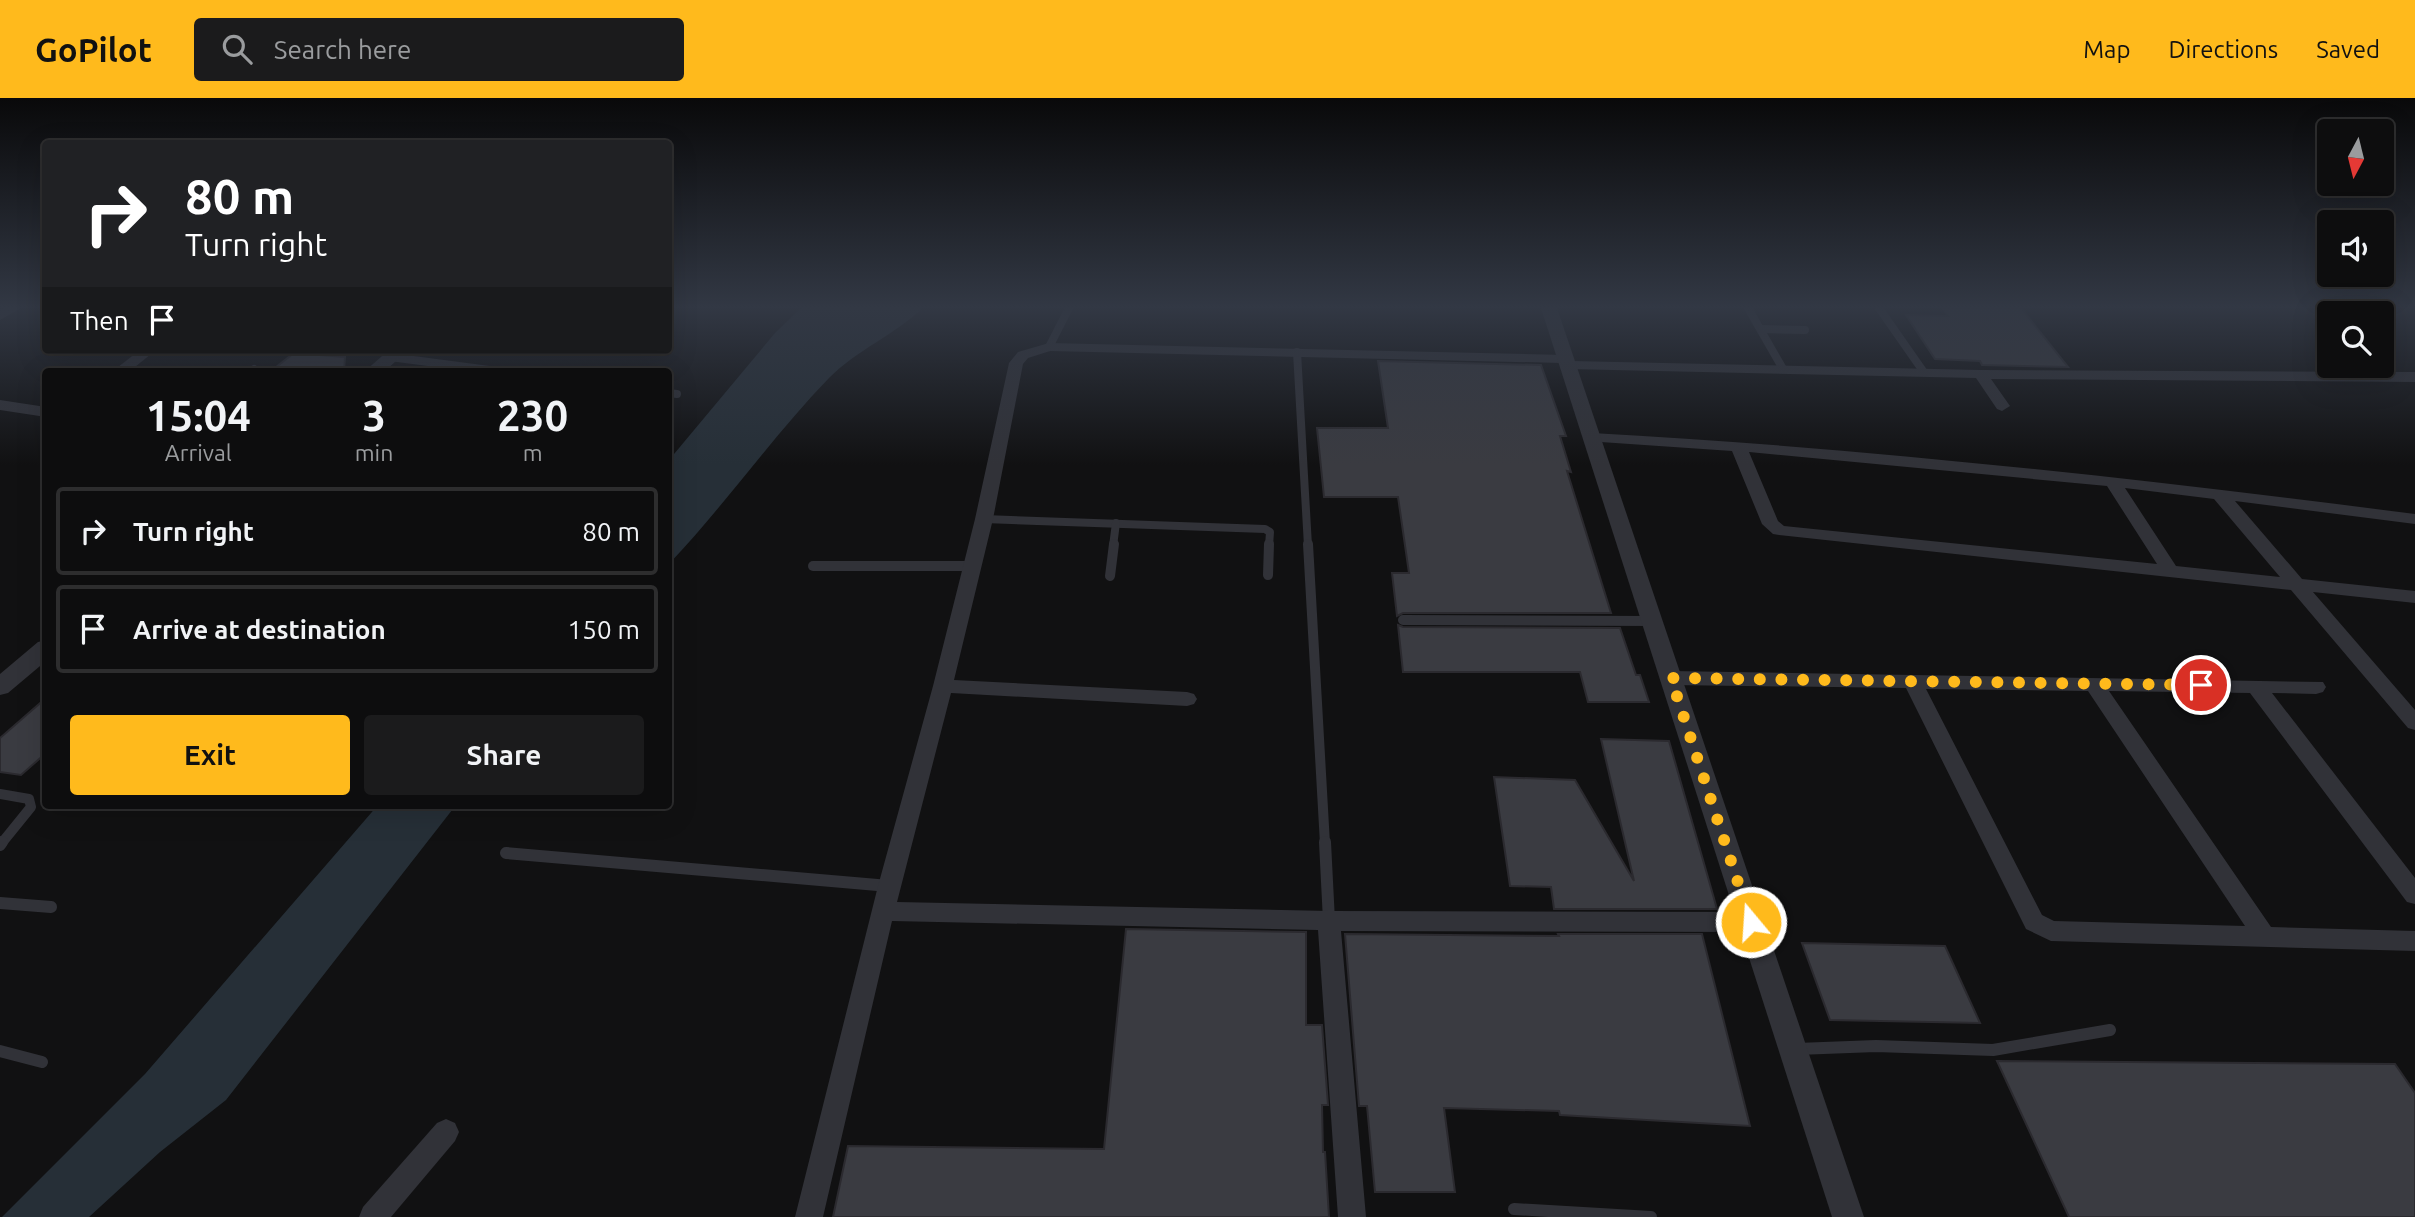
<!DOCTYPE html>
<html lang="en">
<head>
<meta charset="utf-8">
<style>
  :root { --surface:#0d0d0e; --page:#1b1b1c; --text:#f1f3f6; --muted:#9a9c9e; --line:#2d2d2e; --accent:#ffba1c }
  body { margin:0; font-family:Ubuntu,sans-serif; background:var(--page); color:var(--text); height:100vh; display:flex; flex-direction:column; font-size:26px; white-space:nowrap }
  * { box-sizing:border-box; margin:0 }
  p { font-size:23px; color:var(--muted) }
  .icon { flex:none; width:38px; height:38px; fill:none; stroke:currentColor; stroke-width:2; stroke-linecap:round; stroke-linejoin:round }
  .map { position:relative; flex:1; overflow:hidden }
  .drawer { position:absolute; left:42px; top:270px; width:630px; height:441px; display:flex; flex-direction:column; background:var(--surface); border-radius:7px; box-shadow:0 7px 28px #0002,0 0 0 2px var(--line) }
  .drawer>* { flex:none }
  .top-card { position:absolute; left:42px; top:42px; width:630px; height:214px; border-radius:7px; box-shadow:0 7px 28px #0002,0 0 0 2px var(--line); background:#202124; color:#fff; overflow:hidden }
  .needle { width:46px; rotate:187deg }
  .tools { position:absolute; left:2317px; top:21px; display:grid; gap:14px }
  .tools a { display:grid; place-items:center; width:77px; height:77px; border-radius:7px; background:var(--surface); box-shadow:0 7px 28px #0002,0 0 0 2px var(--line); font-size:35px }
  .pin { position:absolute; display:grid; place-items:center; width:60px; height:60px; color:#fff; margin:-30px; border:4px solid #fff; border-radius:50%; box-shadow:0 2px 7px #0007 }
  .me { position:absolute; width:77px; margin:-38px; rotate:342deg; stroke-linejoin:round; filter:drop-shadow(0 0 5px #0008) }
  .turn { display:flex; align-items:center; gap:24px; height:147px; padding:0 28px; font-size:32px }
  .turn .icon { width:91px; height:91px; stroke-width:2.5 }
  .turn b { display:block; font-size:49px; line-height:60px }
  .then { display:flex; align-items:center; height:66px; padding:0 28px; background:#0003; gap:14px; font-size:26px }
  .eta { display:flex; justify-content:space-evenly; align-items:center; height:119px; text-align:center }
  .eta b { font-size:42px; font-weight:600; line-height:49px }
  .primary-button { display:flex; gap:14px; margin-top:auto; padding:14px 28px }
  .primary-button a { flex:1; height:80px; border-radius:7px; background:var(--accent); color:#111; font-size:28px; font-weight:600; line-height:80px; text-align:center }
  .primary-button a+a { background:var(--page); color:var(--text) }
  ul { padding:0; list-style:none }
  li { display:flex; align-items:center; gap:21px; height:88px; margin:0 14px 10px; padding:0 14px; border:4px solid var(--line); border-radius:7px }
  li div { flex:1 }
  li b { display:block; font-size:26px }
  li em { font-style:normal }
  header { display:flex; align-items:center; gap:42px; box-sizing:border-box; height:98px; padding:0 35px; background:var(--accent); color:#111 }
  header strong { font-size:33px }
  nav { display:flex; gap:38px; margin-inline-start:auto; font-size:24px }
  .search { width:490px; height:63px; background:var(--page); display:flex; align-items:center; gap:18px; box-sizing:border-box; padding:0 24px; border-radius:7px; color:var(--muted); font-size:26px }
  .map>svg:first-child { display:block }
  .water { fill:#262f37 }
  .building { fill:#3a3b41; stroke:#2b2a2f; stroke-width:2 }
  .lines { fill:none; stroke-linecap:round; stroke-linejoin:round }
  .service-far2 { stroke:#313238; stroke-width:8 }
  .service-far1 { stroke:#313238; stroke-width:10 }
  .service { stroke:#313238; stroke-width:12 }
  .minor { fill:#313238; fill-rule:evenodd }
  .tertiary { fill:#313238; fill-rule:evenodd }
  .route { stroke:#ffba1c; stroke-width:12; stroke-dasharray:0 21.6 }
</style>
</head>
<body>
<header>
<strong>GoPilot</strong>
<div class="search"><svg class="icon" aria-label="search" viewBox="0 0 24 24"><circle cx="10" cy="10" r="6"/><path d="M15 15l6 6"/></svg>Search here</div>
<nav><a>Map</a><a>Directions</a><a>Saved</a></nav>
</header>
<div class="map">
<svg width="2415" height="1119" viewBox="0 0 2415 1119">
  <rect width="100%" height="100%" fill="#111112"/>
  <g class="water">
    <path d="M801 210H923C894 237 857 252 829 280 772 339 725 407 669 466V362L775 235Z"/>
    <polygon points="378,707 456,707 226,1002 160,1054 89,1119 2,1119 145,976"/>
  </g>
  <g class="building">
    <polygon points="1942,210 2021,210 2068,269 1982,267 1980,263 1935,261 1906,217 1948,218"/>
    <polygon points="294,255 345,259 344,273 271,273"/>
    <polygon points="1378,263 1541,267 1566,338 1560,338 1571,374 1567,373 1611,515 1403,515 1397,518 1392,475 1409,475 1398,399 1324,399 1317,330 1388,330"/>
    <polygon points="1398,527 1403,529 1620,530 1636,577 1640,577 1649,604 1588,604 1580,574 1403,574"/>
    <polygon points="46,600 46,655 21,677 0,674 0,640"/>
    <polygon points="1601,641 1669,643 1717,811 1554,811 1551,789 1510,788 1494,679 1575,682 1634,783"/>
    <polygon points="1126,831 1306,834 1306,927 1322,927 1328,1007 1322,1007 1323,1054 1325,1054 1329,1119 833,1119 848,1048 1104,1051"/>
    <polygon points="1345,836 1559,838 1558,836 1702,836 1750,1028 1560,1017 1559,1013 1444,1010 1455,1094 1375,1094 1367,1008 1359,1008"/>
    <polygon points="1802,845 1945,848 1980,925 1830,922"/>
    <polygon points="1997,963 2395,966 2415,995 2415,1119 2069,1119"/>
  </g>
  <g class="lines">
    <g class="service-far2">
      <polyline points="1748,210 1783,271"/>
      <polyline points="1879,210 1923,273"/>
      <polyline points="1761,231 1805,232"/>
      <polyline points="1049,249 1069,210"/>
      <polyline points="1297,254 1308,448"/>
      <polyline points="390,259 497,273"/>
      <polyline points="251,273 254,271"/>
      <polyline points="668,295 677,296"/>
      <polyline points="984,421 1265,431 1270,434 1269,448"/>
      <polyline points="1113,448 1116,425"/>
    </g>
    <g class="service-far1">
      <polyline points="1308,446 1325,746"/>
      <polyline points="813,468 971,468"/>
      <polyline points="1268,477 1269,446"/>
      <polyline points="1110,478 1114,446"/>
      <polyline points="1403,522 1652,523"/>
      <polyline points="0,696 29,701 31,709 1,746"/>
    </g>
    <g class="service">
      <polyline points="1325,744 1329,823"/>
      <polyline points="0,747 2,744"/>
      <polyline points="506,755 889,788"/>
      <polyline points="0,805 51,809"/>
      <polyline points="1797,951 1876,948 1993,952 2110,932"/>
      <polyline points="0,953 42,964"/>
      <polyline points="1514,1111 1651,1119"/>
    </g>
    <g class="minor">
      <polygon points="3,210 21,210 0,222 0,212"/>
      <polygon points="1049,245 1565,257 1570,258 1571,263 1980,272 2415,274 2415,284 1991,281 2010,308 2002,313 1997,311 1976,280 1568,271 1563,270 1562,265 1050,253 1028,260 1023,266 993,421 954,582 1187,594 1194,596 1197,601 1194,606 1187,608 951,595 897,804 1329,813 1751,814 1759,817 1763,824 1759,831 1751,834 1341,833 1366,1119 1338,1119 1318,832 892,823 823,1119 795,1119 878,788 933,588 975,421 1009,265 1018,254"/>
      <polygon points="140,252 156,252 130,273 113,273"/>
      <polygon points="0,302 46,309 46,319 0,312"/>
      <path d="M1592 335C1868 350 2141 381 2415 416V426L2235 403 2302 481 2415 493V505L2313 494 2415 612V632L2408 630 2291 492 1779 437 1773 436 1762 426 1732 353 1586 343 1584 340 1586 337ZM1749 354 2107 388 2157 466 1784 428 1778 423ZM2125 390 2214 401 2280 479 2176 468Z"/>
      <path d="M1671 573 2323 584 2326 589 2323 594 2316 596 2272 595 2415 780V806L2407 804 2250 595 2109 593 2271 829 2415 833V853L2051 843 2026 831 1906 590 1671 587 1664 585 1661 580 1664 575ZM1926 591 2088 593 2245 828 2054 823 2042 817Z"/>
      <polygon points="446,1021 455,1025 459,1034 455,1043 391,1119 359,1119 363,1109 437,1025"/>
    </g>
    <g class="tertiary">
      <polygon points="1541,210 1557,210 1864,1119 1832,1119"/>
      <polygon points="389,252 408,252 385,273 365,273"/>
      <polygon points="46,542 46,563 8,595 0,597 0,576 38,544"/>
    </g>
  </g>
  <linearGradient id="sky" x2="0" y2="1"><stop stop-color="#09090a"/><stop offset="0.57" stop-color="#323844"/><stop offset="1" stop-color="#323844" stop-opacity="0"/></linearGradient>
  <rect width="2415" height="367" fill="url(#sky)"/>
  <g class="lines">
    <polyline class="route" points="1751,824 1671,580 2201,587"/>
  </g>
</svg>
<div class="tools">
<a><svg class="needle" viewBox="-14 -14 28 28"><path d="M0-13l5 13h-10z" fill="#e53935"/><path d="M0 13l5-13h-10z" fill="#9a9c9e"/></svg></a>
<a><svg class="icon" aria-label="sound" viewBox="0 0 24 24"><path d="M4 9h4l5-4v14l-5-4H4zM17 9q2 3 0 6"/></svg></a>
<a><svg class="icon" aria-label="search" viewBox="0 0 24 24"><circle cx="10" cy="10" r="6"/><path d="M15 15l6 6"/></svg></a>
</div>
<div class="pin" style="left:2201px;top:587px;background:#d93025"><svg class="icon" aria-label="arrive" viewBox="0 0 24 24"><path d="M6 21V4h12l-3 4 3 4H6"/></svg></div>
<svg class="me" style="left:1751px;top:824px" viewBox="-20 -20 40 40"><circle r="17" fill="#ffba1c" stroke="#fff" stroke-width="3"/><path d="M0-11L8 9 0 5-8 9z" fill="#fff"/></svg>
<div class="top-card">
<div class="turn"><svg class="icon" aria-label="right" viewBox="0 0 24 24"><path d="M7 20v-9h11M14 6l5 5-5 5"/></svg><div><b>80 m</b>Turn right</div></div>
<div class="then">Then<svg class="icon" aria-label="arrive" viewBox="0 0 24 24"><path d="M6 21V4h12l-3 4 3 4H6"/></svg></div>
</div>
<section class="drawer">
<div class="eta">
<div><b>15:04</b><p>Arrival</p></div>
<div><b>3</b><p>min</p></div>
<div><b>230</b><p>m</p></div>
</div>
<ul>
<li><svg class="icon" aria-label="right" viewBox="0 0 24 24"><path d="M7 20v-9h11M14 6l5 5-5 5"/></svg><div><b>Turn right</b></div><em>80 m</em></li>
<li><svg class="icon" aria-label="arrive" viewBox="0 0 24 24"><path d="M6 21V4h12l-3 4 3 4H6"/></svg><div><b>Arrive at destination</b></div><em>150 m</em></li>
</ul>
<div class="primary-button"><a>Exit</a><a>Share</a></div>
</section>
</div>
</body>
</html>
